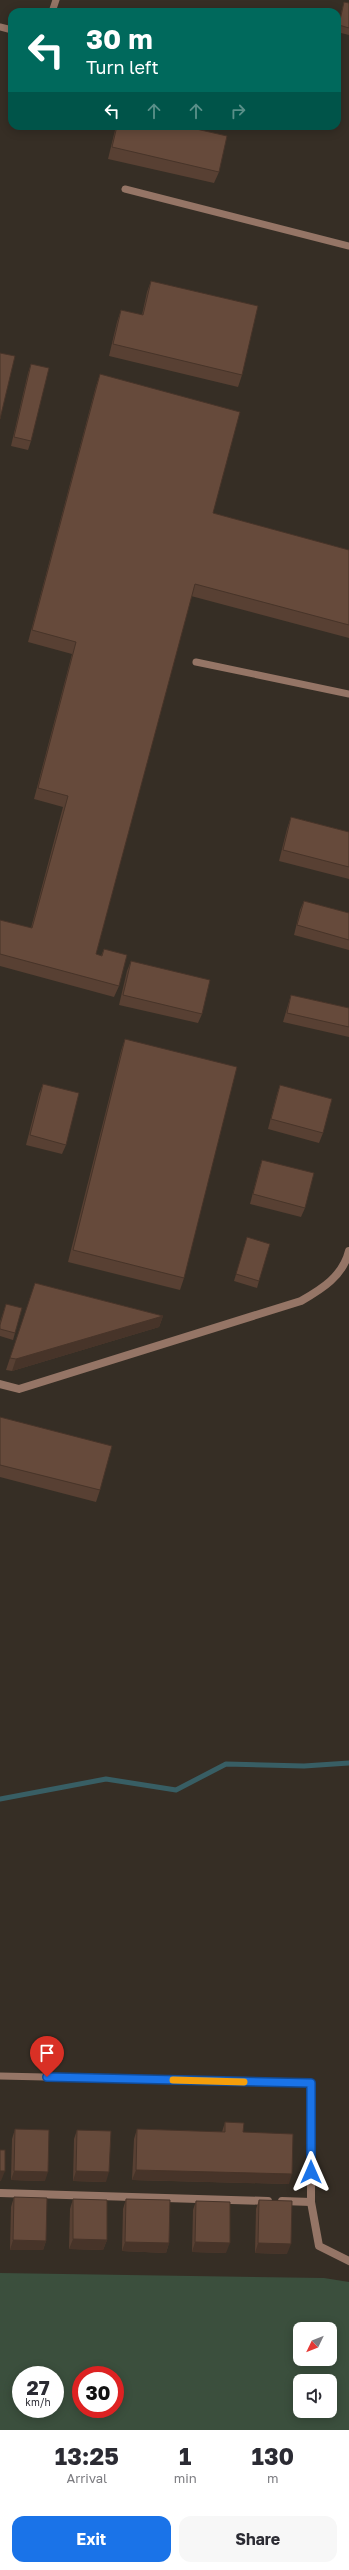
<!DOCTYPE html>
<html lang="en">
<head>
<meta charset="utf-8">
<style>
  :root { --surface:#fff; --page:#f7f7f7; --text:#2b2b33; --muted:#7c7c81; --accent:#1a73e8 }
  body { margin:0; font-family:"Golos Text",sans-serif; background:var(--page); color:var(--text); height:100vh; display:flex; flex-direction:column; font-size:15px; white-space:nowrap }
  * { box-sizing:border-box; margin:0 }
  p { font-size:13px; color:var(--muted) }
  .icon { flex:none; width:22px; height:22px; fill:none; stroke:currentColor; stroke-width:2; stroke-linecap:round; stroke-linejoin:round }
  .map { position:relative; height:2430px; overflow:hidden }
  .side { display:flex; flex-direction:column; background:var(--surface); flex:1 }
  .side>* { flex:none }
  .hud { position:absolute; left:8px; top:8px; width:333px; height:122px; border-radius:12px; box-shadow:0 2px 10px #0003; background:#00695c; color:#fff; overflow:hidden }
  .needle { width:26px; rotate:227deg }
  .fabs { position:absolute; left:293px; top:2322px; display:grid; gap:8px }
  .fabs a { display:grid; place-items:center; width:44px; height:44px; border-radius:8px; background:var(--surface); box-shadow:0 2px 10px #0003; font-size:20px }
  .speed { position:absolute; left:12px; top:2366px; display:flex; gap:8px; font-size:20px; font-weight:700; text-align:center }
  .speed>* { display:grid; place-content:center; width:52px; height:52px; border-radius:50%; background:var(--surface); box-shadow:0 2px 10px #0003; line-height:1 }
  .speed small { font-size:10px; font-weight:400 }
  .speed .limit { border:6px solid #d22; background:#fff; color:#111 }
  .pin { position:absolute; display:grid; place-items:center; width:34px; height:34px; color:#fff; margin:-41px -17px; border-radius:50% 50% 50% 0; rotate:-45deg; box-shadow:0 0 4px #0007 }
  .pin .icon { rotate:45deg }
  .me { position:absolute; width:44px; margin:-22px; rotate:0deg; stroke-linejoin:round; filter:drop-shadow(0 0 3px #0008) }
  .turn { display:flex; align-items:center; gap:14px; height:84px; padding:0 12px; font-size:18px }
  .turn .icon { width:52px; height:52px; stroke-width:2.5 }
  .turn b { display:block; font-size:28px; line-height:34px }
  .lanes { display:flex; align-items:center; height:38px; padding:0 12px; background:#0003; justify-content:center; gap:20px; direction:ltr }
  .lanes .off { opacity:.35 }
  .eta { display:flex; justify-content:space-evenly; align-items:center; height:68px; text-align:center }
  .eta b { font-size:24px; font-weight:700; line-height:28px }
  .primary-button { display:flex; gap:8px; margin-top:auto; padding:8px 12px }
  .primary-button a { flex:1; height:46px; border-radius:12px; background:var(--accent); color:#fff; font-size:16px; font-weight:700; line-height:46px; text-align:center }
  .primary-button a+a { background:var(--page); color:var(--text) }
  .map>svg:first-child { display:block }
  .green { fill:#3b4f3d; fill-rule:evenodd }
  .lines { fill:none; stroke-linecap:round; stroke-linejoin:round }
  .stream { stroke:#385e64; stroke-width:5 }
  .lane { stroke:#957566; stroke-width:7 }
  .street { stroke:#957566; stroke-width:8 }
  .wall { fill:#584033 }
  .shaded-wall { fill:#473429 }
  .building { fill:#664a3b; stroke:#473429 }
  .route-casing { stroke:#114b97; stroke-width:10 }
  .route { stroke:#1a73e8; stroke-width:7 }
  .slow { stroke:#f59e0b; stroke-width:7 }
</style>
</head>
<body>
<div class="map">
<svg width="349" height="2430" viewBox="0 0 349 2430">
  <rect width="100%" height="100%" fill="#362e25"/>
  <path class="green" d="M0 2273 324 2278 349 2282V2430H0ZM300 2329H330V2359H300ZM21 2375H55V2409H21ZM81 2375H115V2409H81ZM300 2381H330V2411H300Z"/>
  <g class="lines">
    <polyline class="stream" points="0,1799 106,1779 176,1790 226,1764 304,1766 349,1763"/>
    <g class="lane">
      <polyline points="52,12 56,0"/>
      <polyline points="0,27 12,30"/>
      <polyline points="125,189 349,246"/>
      <polyline points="196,662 349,694"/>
      <polyline points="0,2076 311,2083"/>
    </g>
    <g class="street">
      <path d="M0 1384 19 1389 301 1301C322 1289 343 1276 349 1251"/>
      <polyline points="311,2083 311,2202 319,2246 349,2261"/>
      <polyline points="0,2193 268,2201"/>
      <polyline points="282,2201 311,2202"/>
    </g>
  </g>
  <g class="wall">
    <polygon points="344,2 349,3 349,35 337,32 342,9"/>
    <polygon points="116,126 183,126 219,172 214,183 108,159"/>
    <polygon points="151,281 242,375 238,387 109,356 117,322 121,310 142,315 147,292"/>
    <polygon points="31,364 31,441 28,450 11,446 28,373"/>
    <polygon points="100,374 213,513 349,550 349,638 191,596 96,954 101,956 104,949 119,986 114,997 0,966 0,920 31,928 63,807 34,799 72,654 28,642 96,386"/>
    <polygon points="291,817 349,832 349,879 279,861 287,829"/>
    <polygon points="304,901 349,913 349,950 294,935 300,910"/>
    <polygon points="131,961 202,1014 198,1023 119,1005 127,971"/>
    <polygon points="291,995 349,1008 349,1037 283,1022 288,1005"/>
    <polygon points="125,1039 184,1278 180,1290 68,1262 121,1051"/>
    <polygon points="43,1084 66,1145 62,1154 26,1145 39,1094"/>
    <polygon points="280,1085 323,1133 319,1143 268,1129 277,1094"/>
    <polygon points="262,1160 305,1208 301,1217 250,1204 259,1169"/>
    <polygon points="247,1237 259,1281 257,1288 234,1281"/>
    <polygon points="35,1283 163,1316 159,1327 12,1371 6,1370"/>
    <polygon points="6,1304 15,1333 13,1340 0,1336 0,1322"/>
    <polygon points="0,1417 100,1490 96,1502 0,1477"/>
    <polygon points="225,2122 243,2132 289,2184 132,2180 134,2139 137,2129 222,2132"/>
    <polygon points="15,2129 45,2181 11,2180 12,2139"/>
    <polygon points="77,2130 106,2182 73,2181 74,2139"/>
    <polygon points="14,2197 46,2241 43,2250 10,2250 11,2207"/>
    <polygon points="73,2199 107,2240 103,2250 69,2249 70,2209"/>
    <polygon points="126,2199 169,2243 166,2253 122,2251 123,2209"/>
    <polygon points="259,2200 287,2254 255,2253 256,2209"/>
    <polygon points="196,2201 226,2253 192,2252 193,2210"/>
  </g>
  <g class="shaded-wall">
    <polygon points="163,1316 159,1327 12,1371 16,1359"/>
    <polygon points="136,2170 292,2174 289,2184 132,2180"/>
    <polygon points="0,2171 5,2171 1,2181 0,2181"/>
    <polygon points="14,2171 48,2172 45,2181 11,2180"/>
    <polygon points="76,2171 109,2172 106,2182 73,2181"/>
    <polygon points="73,2239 107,2240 103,2250 69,2249"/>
    <polygon points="13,2240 46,2241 43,2250 10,2250"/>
    <polygon points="125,2242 169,2243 166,2253 122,2251"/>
    <polygon points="195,2242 230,2243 226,2253 192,2252"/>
    <polygon points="258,2243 291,2244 287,2254 255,2253"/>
  </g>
  <g class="building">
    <polygon points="344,2 349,3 349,28 339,25"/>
    <polygon points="117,126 183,126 227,136 219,172 112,147"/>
    <polygon points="151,281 258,306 242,375 113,344 121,310 143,315"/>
    <polygon points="0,353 15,356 0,419"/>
    <polygon points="31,364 49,368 31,441 14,437"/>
    <polygon points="100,374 240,412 213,513 349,550 349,625 195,584 96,954 102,956 104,949 127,955 119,986 0,954 0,920 32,928 68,796 38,788 76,642 32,630"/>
    <polygon points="291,817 349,832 349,867 283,850"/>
    <polygon points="304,901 349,913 349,940 297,925"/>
    <polygon points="131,961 210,980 202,1014 123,995"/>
    <polygon points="291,995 349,1008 349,1027 287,1013"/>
    <polygon points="125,1039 237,1067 184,1278 73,1250"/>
    <polygon points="43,1084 79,1093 66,1145 30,1135"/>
    <polygon points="280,1085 332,1099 323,1133 271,1119"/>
    <polygon points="262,1160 314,1173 305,1208 253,1194"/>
    <polygon points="247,1237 270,1244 259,1281 236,1274"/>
    <polygon points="35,1283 163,1316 16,1359 10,1358"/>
    <polygon points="6,1304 22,1308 15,1333 0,1329 0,1325"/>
    <polygon points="0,1417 112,1446 100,1490 0,1465"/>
    <polygon points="225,2122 244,2123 243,2132 293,2134 292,2174 136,2170 137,2129 225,2132"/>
    <polygon points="15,2129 49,2130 48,2172 14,2171"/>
    <polygon points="77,2130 111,2131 109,2172 76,2171"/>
    <rect x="0" y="2150" width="5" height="21"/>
    <polygon points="14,2197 47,2198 46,2241 13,2240"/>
    <polygon points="73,2199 107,2200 107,2240 73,2239"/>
    <polygon points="126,2199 170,2200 169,2243 125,2242"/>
    <polygon points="259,2200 292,2201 291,2244 258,2243"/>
    <polygon points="196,2201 230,2202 230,2243 195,2242"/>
  </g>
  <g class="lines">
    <g class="route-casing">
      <polyline id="route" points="47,2077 311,2083 311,2172"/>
    </g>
    <use href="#route" class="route"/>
    <polyline class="slow" points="173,2080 244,2082"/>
  </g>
</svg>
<div class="fabs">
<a><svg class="needle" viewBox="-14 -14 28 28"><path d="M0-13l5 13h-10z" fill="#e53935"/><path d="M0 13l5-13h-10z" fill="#7c7c81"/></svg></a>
<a><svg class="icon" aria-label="sound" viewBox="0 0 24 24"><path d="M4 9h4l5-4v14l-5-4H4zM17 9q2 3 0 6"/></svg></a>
</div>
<div class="speed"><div>27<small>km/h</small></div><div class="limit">30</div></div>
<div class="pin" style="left:47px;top:2077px;background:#d93025"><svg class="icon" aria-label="arrive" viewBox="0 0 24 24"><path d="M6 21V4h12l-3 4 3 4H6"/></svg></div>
<svg class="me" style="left:311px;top:2172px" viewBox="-20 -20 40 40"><path d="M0-17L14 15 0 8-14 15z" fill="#1a73e8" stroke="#fff" stroke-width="4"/></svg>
<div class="hud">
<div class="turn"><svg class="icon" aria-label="left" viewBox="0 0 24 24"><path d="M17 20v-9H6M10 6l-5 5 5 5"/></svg><div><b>30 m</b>Turn left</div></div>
<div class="lanes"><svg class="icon" aria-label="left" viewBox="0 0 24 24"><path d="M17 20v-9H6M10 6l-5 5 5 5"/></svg><svg class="icon off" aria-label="ahead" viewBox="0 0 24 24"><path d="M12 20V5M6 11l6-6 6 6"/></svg><svg class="icon off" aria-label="ahead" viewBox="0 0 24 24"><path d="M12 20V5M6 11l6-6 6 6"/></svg><svg class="icon off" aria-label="right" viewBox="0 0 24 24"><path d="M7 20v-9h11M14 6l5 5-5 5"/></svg></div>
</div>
</div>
<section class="side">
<div class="eta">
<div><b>13:25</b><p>Arrival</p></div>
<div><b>1</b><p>min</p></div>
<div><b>130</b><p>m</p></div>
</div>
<div class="primary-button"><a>Exit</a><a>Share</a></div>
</section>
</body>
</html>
